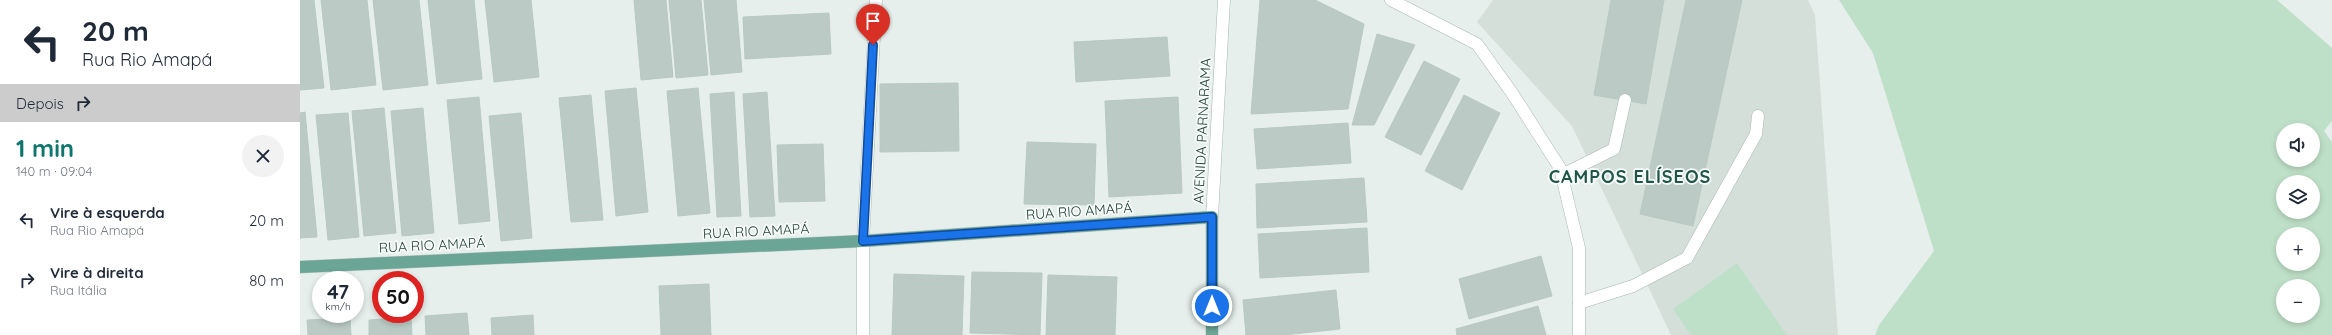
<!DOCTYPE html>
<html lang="pt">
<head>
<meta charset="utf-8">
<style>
  :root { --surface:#fff; --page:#f2f2f3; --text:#1f2937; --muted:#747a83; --accent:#0f766e }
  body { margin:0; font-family:Quicksand,sans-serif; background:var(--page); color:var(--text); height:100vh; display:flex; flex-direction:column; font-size:15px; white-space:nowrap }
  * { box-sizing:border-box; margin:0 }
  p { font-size:13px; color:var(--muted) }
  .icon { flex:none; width:22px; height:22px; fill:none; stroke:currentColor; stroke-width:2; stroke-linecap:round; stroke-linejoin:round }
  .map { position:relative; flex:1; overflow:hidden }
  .panel { display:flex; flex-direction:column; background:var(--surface); width:300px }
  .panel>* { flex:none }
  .guide { background:#fff; color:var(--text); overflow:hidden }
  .tools { position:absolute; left:1976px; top:123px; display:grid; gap:8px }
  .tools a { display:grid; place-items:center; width:44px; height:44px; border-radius:50%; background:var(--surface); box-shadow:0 2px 6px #0003; font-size:20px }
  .speed { position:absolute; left:12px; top:271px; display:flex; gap:8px; font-size:20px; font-weight:700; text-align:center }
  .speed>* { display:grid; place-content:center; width:52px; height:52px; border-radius:50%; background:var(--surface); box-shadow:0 2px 6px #0003; line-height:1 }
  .speed small { font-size:10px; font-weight:400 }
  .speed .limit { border:6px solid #d22; background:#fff; color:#111 }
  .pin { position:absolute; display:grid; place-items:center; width:34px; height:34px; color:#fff; margin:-41px -17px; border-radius:50% 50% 50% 0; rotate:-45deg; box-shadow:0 0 4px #0007 }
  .pin .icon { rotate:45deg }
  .me { position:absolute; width:44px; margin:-22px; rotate:0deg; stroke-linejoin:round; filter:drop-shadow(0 0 3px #0008) }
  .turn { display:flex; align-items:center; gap:14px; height:84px; padding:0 16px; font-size:18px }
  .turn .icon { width:52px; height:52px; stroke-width:2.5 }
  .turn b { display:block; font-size:28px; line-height:34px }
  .then { display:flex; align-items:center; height:38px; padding:0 16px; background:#0003; gap:8px; font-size:15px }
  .round { display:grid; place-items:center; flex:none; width:42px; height:42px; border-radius:21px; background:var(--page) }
  .headline { display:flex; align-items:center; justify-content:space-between; height:68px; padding:0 16px }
  h1 { font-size:24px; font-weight:700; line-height:30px; color:var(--accent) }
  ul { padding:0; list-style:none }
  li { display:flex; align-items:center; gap:12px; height:60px; padding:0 16px }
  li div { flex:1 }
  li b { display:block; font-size:15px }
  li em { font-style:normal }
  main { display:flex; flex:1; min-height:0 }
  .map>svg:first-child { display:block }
  .built { fill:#d4dfda }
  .green { fill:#bfe0c8; fill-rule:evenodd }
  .building { fill:#bbcac4; stroke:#b8c9c2 }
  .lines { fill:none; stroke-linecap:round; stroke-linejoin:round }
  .minor-casing { stroke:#a8b8b2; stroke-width:13 }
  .major-casing { stroke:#c2cac8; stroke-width:13 }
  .minor { stroke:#fff; stroke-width:12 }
  .major { stroke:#6aa596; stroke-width:12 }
  .route-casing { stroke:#114b97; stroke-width:10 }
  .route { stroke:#1a73e8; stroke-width:7 }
  .labels { text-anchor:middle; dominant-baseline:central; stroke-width:3.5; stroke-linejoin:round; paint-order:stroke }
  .street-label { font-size:14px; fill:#24423a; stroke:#f7fbf9 }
  .district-label { font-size:18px; font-weight:bold; letter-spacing:1px; fill:#1f5548; stroke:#f7fbf9 }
</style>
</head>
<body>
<main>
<section class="panel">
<div class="guide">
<div class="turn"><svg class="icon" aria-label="left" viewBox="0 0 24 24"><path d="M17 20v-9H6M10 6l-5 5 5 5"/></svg><div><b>20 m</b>Rua Rio Amapá</div></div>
<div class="then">Depois<svg class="icon" aria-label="right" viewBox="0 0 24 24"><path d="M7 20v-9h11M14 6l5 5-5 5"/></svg></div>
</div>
<div class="headline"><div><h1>1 min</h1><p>140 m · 09:04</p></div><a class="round"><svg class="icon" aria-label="close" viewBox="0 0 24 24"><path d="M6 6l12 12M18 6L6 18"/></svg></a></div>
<ul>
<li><svg class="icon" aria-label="left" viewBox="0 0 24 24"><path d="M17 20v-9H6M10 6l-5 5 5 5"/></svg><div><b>Vire à esquerda</b><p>Rua Rio Amapá</p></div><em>20 m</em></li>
<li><svg class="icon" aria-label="right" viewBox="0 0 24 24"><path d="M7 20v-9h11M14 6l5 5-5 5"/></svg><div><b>Vire à direita</b><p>Rua Itália</p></div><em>80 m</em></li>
</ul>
</section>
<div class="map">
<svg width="2032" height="335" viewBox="0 0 2032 335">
  <rect width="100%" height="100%" fill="#e6efeb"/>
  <polygon class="built" points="1193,0 1508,0 1515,15 1538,335 1371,335 1272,126 1177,22"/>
  <g class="green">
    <path d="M1539 0H1977L2032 48V121L2024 131 2032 142V335H1575L1579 325 1634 251 1573 53ZM1983 130H2013V160H1983ZM1983 182H2013V212H1983ZM1983 234H2013V264H1983ZM1983 286H2013V316H1983Z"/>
    <polygon points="1437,263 1487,335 1391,335 1373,309"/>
  </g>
  <g class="building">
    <polygon points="0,0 14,0 24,88 0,90"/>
    <polygon points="21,0 67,0 76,85 31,90"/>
    <polygon points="73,0 119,0 128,85 83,90"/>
    <polygon points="128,0 174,0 182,79 137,84"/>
    <polygon points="185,0 231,0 239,77 194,82"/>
    <polygon points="334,0 366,0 373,77 341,80"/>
    <polygon points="369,0 401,0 408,75 376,78"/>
    <polygon points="404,0 436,0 442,72 411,75"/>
    <polygon points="960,0 1015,0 1064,24 1048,109 951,114"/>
    <polygon points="1311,0 1364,0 1346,104 1294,95"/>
    <polygon points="1386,0 1442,0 1393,226 1340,214"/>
    <polygon points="529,13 531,54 445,59 443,17"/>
    <polygon points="1077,34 1115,45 1074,125 1052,125"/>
    <polygon points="867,37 870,76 776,82 774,42"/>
    <polygon points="1124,61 1160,79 1121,155 1085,137"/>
    <polygon points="658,83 659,151 580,152 580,84"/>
    <polygon points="336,88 348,212 316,216 305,91"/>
    <polygon points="398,88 410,213 378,216 367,91"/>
    <polygon points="434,92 441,216 417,217 410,94"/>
    <polygon points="467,92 475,216 450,217 443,94"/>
    <polygon points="291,95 303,220 271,222 259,98"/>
    <polygon points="1164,95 1200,113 1162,190 1125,171"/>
    <polygon points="179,97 190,221 159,224 147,100"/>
    <polygon points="878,97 882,193 809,197 805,101"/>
    <polygon points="84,108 96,233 64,236 52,111"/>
    <polygon points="123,108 134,233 102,236 91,111"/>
    <polygon points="5,112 17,237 0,238 0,113"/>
    <polygon points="48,113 59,237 28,240 16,115"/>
    <polygon points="221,113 232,238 201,241 189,116"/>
    <polygon points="1048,123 1051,163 957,169 954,129"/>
    <polygon points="727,142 796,144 794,205 724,204"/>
    <polygon points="523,144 525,201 479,202 477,145"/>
    <polygon points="1064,178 1067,222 957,228 956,184"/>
    <polygon points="1067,228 1069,272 960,278 958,234"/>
    <polygon points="1241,256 1252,296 1169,319 1159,279"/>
    <polygon points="672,272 742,273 740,335 670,333"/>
    <polygon points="594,274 664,276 662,335 592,335"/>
    <polygon points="748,275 817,277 815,335 746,335"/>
    <polygon points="409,284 411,335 361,335 359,286"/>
    <polygon points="1036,290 1040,329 984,335 946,335 943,300"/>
    <polygon points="1238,306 1246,335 1157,335 1156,329"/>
    <polygon points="167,313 169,335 126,335 125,316"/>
    <polygon points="233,315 234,335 192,335 191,318"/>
    <polygon points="111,317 112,335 69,335 69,320"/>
    <polygon points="50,318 51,335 8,335 7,320"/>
  </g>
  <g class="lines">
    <g class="minor-casing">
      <g id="minor">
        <polyline points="1091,0 1177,44 1212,93 1260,168 1279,248 1279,335"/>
        <polyline points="1262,175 1314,149 1325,100"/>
        <polyline points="912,217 924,0"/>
        <polyline points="1279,303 1333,286 1387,258 1456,134 1458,116"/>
        <polyline points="563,335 563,241 576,0"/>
      </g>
    </g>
    <g class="major-casing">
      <polyline id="major" points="0,267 563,241 912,217 912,335"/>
    </g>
    <use href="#minor" class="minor"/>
    <use href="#major" class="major"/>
  </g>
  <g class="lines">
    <g class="route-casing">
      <polyline id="route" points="573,45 563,241 912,217 912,306"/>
    </g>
    <use href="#route" class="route"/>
  </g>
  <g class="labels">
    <g class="street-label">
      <text transform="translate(902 131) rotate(-87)">AVENIDA PARNARAMA</text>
      <text transform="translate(779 211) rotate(-4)">RUA RIO AMAPÁ</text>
      <text transform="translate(456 231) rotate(-3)">RUA RIO AMAPÁ</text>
      <text transform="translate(132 245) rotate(-3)">RUA RIO AMAPÁ</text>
    </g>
    <g class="district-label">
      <text x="1330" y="176">CAMPOS ELÍSEOS</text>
    </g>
  </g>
</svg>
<div class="tools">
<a><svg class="icon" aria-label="sound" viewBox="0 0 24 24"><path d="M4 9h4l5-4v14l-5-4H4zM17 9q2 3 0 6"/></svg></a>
<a><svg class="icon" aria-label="layers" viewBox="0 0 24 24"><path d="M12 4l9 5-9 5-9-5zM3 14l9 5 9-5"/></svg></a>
<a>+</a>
<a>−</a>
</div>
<div class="speed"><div>47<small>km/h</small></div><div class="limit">50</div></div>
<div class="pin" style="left:573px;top:45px;background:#d93025"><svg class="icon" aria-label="arrive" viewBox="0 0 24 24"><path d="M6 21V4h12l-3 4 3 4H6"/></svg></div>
<svg class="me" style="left:912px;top:306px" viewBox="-20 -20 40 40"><circle r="17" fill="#1a73e8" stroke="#fff" stroke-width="3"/><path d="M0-11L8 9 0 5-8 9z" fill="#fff"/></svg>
</div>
</main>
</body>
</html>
